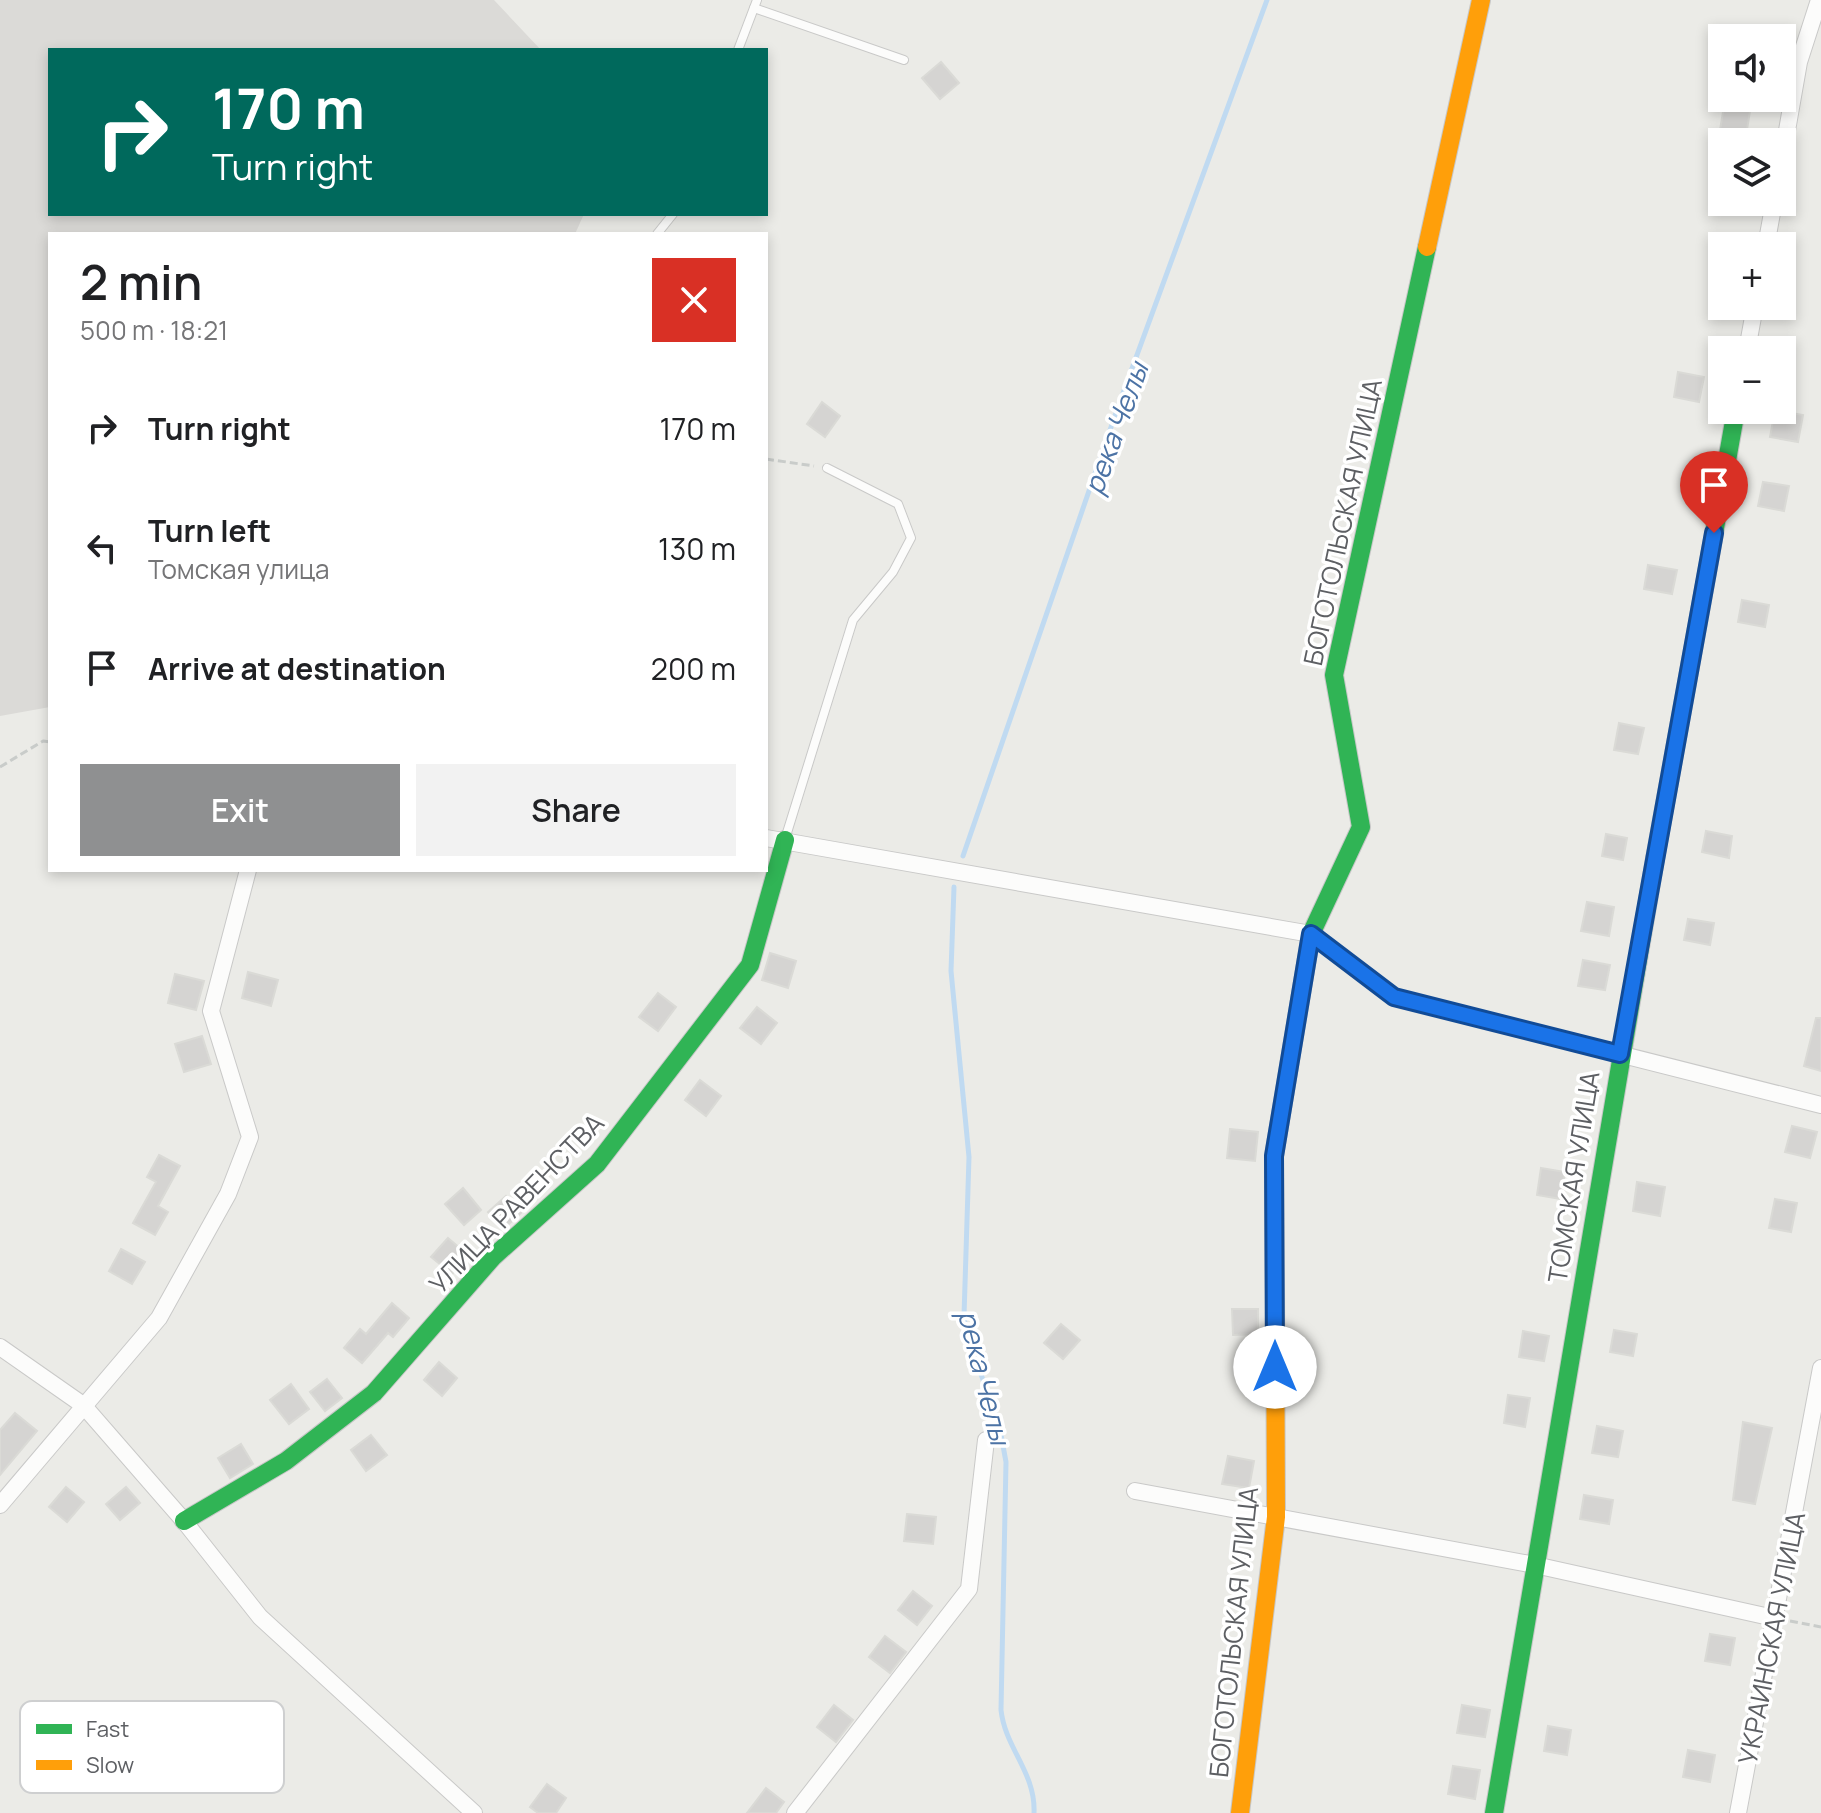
<!DOCTYPE html>
<html lang="en">
<head>
<meta charset="utf-8">
<style>
  :root { --surface:#fff; --page:#f2f2f2; --text:#202124; --muted:#757577; --accent:#8f9091 }
  body { margin:0; font-family:Manrope,sans-serif; background:var(--page); color:var(--text); height:100vh; display:flex; flex-direction:column; font-size:30px; white-space:nowrap }
  * { box-sizing:border-box; margin:0 }
  p { font-size:26px; color:var(--muted) }
  .icon { flex:none; width:44px; height:44px; fill:none; stroke:currentColor; stroke-width:2; stroke-linecap:round; stroke-linejoin:round }
  .map { position:relative; flex:1; overflow:hidden }
  .side { position:absolute; left:48px; top:232px; width:720px; height:640px; display:flex; flex-direction:column; background:var(--surface); border-radius:0px; box-shadow:0 4px 12px #0003 }
  .side>* { flex:none }
  .top-card { position:absolute; left:48px; top:48px; width:720px; height:168px; border-radius:0px; box-shadow:0 4px 12px #0003; background:#00695c; color:#fff; overflow:hidden }
  .buttons { position:absolute; left:1708px; top:24px; display:grid; gap:16px }
  .buttons a { display:grid; place-items:center; width:88px; height:88px; border-radius:0px; background:var(--surface); box-shadow:0 4px 12px #0003; font-size:40px }
  .pin { position:absolute; display:grid; place-items:center; width:68px; height:68px; color:#fff; margin:-82px -34px; border-radius:50% 50% 50% 0; rotate:-45deg; box-shadow:0 0 8px #0007 }
  .pin .icon { rotate:45deg }
  .me { position:absolute; width:88px; margin:-44px; rotate:0deg; stroke-linejoin:round; filter:drop-shadow(0 0 6px #0008) }
  .turn { display:flex; align-items:center; gap:28px; height:168px; padding:0 32px; font-size:36px }
  .turn .icon { width:104px; height:104px; stroke-width:2.5 }
  .turn b { display:block; font-size:56px; line-height:68px }
  .round { display:grid; place-items:center; flex:none; width:84px; height:84px; border-radius:0px; background:var(--page) }
  .head { display:flex; align-items:center; justify-content:space-between; height:136px; padding:0 32px }
  h1 { font-size:48px; font-weight:600; line-height:60px }
  .action { display:flex; gap:16px; margin-top:auto; padding:16px 32px }
  .action a { flex:1; height:92px; border-radius:0px; background:var(--accent); color:#fff; font-size:32px; font-weight:600; line-height:92px; text-align:center }
  .action a+a { background:var(--page); color:var(--text) }
  ul { padding:0; list-style:none }
  li { display:flex; align-items:center; gap:24px; height:120px; padding:0 32px }
  li div { flex:1 }
  li b { display:block; font-size:30px }
  li em { font-style:normal }
  .map>svg:first-child { display:block }
  .industrial { fill:#dbdad7 }
  .lines { fill:none; stroke-linecap:round; stroke-linejoin:round }
  .stream { stroke:#c0daf1; stroke-width:5 }
  .building { fill:#d5d4d2; stroke:#dadad6; stroke-width:2 }
  .lane-casing { stroke:#c9c9c8; stroke-width:10 }
  .street-casing { stroke:#c9c9c8; stroke-width:18 }
  .fast-casing { stroke:#c7c7c7; stroke-width:20 }
  .slow-casing { stroke:#c7c7c7; stroke-width:20 }
  .path { stroke:#c9ccca; stroke-width:3; stroke-dasharray:8 4; stroke-linecap:butt }
  .lane { stroke:#fcfcfb; stroke-width:8 }
  .street { stroke:#fcfcfb; stroke-width:16 }
  .fast { stroke:#30b455; stroke-width:18 }
  .slow { stroke:#ff9f0a; stroke-width:18 }
  .route-casing { stroke:#114b97; stroke-width:20 }
  .route { stroke:#1a73e8; stroke-width:14 }
  .labels { text-anchor:middle; dominant-baseline:central; stroke-width:7; stroke-linejoin:round; paint-order:stroke }
  .street-label { font-size:26px; fill:#5d5f63; stroke:#fff }
  .water-label { font-size:28px; font-style:italic; fill:#4c73a5; stroke:#fff }
  .key { fill:#fff; stroke:#cecfd0; stroke-width:2 }
  .key-label { font-size:22px; fill:#5d5f63 }
</style>
</head>
<body>
<div class="map">
<svg width="1821" height="1813" viewBox="0 0 1821 1813">
  <rect width="100%" height="100%" fill="#ebebe7"/>
  <polygon class="industrial" points="0,0 494,0 541,50 50,50 50,214 584,214 575,234 50,234 50,707 0,716"/>
  <g class="lines">
    <g class="stream">
      <polyline points="963,856 1119,404 1267,0"/>
      <path d="M954 887 951 971 969 1157 964 1316 966 1333 999 1424 1006 1462 1001 1710C1005 1748 1036 1773 1034 1813"/>
    </g>
  </g>
  <g class="building">
    <polygon points="941,62 959,83 940,99 922,78"/>
    <polygon points="1724,106 1750,111 1745,142 1718,142"/>
    <polygon points="1678,372 1704,377 1699,402 1674,397"/>
    <polygon points="822,402 840,416 825,437 807,424"/>
    <polygon points="1775,410 1803,415 1798,442 1770,437"/>
    <polygon points="1763,482 1789,486 1784,511 1758,506"/>
    <polygon points="1648,565 1677,570 1672,594 1644,589"/>
    <polygon points="1742,600 1769,605 1765,627 1738,622"/>
    <polygon points="1619,723 1644,728 1638,754 1614,750"/>
    <polygon points="1706,831 1732,836 1729,858 1702,852"/>
    <polygon points="1606,834 1627,838 1623,860 1602,856"/>
    <polygon points="1587,902 1614,907 1609,936 1581,931"/>
    <polygon points="1688,919 1714,923 1710,945 1684,940"/>
    <polygon points="770,953 796,961 788,988 762,980"/>
    <polygon points="1583,960 1610,965 1605,990 1578,986"/>
    <polygon points="248,972 278,980 271,1006 242,998"/>
    <polygon points="175,974 204,981 196,1010 168,1003"/>
    <polygon points="658,993 676,1007 658,1031 639,1017"/>
    <polygon points="757,1007 777,1023 761,1044 740,1028"/>
    <polygon points="1816,1018 1821,1018 1821,1071 1804,1066"/>
    <polygon points="202,1036 211,1064 184,1072 175,1044"/>
    <polygon points="700,1080 721,1096 706,1116 685,1100"/>
    <polygon points="1792,1126 1817,1132 1810,1158 1785,1152"/>
    <polygon points="1230,1129 1258,1132 1255,1161 1227,1158"/>
    <polygon points="159,1155 180,1166 158,1206 168,1212 155,1235 133,1223 156,1182 147,1177"/>
    <polygon points="1541,1168 1565,1172 1561,1199 1537,1195"/>
    <polygon points="1637,1182 1665,1187 1660,1216 1633,1211"/>
    <polygon points="463,1188 481,1210 464,1225 445,1204"/>
    <polygon points="506,1196 521,1213 503,1229 488,1212"/>
    <polygon points="1775,1199 1797,1203 1791,1232 1769,1228"/>
    <polygon points="448,1238 468,1255 452,1274 431,1257"/>
    <polygon points="121,1249 145,1262 132,1284 109,1271"/>
    <polygon points="392,1303 409,1318 393,1337 388,1333 362,1363 344,1348 360,1329 366,1334"/>
    <polygon points="1232,1309 1258,1309 1258,1334 1233,1335"/>
    <polygon points="1061,1324 1080,1340 1063,1359 1044,1343"/>
    <polygon points="1614,1330 1637,1334 1633,1356 1610,1352"/>
    <polygon points="1523,1331 1549,1336 1544,1361 1519,1357"/>
    <polygon points="439,1362 457,1378 442,1396 424,1380"/>
    <polygon points="327,1379 342,1398 325,1411 310,1392"/>
    <polygon points="291,1384 309,1409 289,1424 270,1400"/>
    <polygon points="1508,1395 1530,1398 1525,1427 1504,1423"/>
    <polygon points="15,1413 37,1431 0,1475 0,1430"/>
    <polygon points="1743,1422 1772,1428 1755,1504 1733,1500"/>
    <polygon points="1597,1426 1623,1431 1618,1457 1592,1453"/>
    <polygon points="371,1435 387,1455 366,1471 351,1450"/>
    <polygon points="241,1444 253,1464 230,1478 218,1458"/>
    <polygon points="1228,1456 1254,1461 1249,1488 1222,1484"/>
    <polygon points="66,1487 84,1502 67,1522 49,1507"/>
    <polygon points="126,1487 140,1503 120,1520 106,1504"/>
    <polygon points="1584,1495 1613,1500 1609,1524 1580,1519"/>
    <polygon points="907,1514 936,1517 933,1544 904,1541"/>
    <polygon points="913,1591 932,1606 917,1625 898,1610"/>
    <polygon points="1710,1634 1735,1638 1730,1665 1705,1661"/>
    <polygon points="885,1636 906,1652 890,1673 869,1657"/>
    <polygon points="834,1705 853,1720 836,1742 817,1727"/>
    <polygon points="1462,1705 1490,1710 1485,1737 1457,1733"/>
    <polygon points="1548,1726 1571,1730 1567,1755 1544,1751"/>
    <polygon points="1688,1750 1715,1755 1710,1782 1683,1777"/>
    <polygon points="1453,1766 1480,1770 1475,1799 1448,1794"/>
    <polygon points="547,1784 566,1798 556,1813 538,1813 530,1807"/>
    <polygon points="766,1788 784,1802 776,1813 747,1813"/>
  </g>
  <g class="lines">
    <g class="lane-casing">
      <g id="lane">
        <polyline points="754,8 904,60"/>
        <polyline points="738,50 757,0"/>
        <polyline points="657,234 673,214"/>
        <polyline points="786,836 853,620 893,572 911,538 898,504 827,468"/>
      </g>
    </g>
    <g class="street-casing">
      <g id="street">
        <polyline points="1782,159 1799,62 1819,0"/>
        <polyline points="1766,246 1774,202"/>
        <polyline points="1747,350 1755,306"/>
        <polyline points="766,838 1311,934 1394,997 1821,1105"/>
        <polyline points="0,1347 83,1405 184,1521 260,1617 474,1813"/>
        <polyline points="1135,1491 1535,1565 1774,1618"/>
        <polyline points="0,1505 159,1318 228,1194 250,1137 211,1011 248,870"/>
        <polyline points="795,1813 969,1589 986,1440"/>
        <polyline points="1738,1813 1821,1368"/>
      </g>
    </g>
    <g class="fast-casing">
      <g id="fast">
        <polyline points="1710,556 1736,410"/>
        <polyline points="1275,1290 1274,1156 1311,934 1361,827 1334,675 1427,247"/>
        <polyline points="184,1521 286,1461 374,1393 493,1257 597,1164 750,965 785,840"/>
        <polyline points="1494,1813 1655,859"/>
      </g>
    </g>
    <g class="slow-casing">
      <g id="slow">
        <polyline points="1427,247 1481,0"/>
        <polyline points="1655,859 1710,556"/>
        <polyline points="1240,1813 1276,1517 1275,1290"/>
      </g>
    </g>
    <g class="path">
      <polyline points="766,459 814,466"/>
      <polyline points="0,767 43,741 50,742"/>
      <polyline points="1790,1621 1821,1627"/>
    </g>
    <use href="#lane" class="lane"/>
    <use href="#street" class="street"/>
    <use href="#fast" class="fast"/>
    <use href="#slow" class="slow"/>
  </g>
  <g class="lines">
    <g class="route-casing">
      <polyline id="route" points="1275,1367 1274,1156 1311,934 1394,997 1620,1054 1714,533"/>
    </g>
    <use href="#route" class="route"/>
  </g>
  <g class="labels">
    <g class="street-label">
      <text transform="translate(1342 522) rotate(-78)">БОГОТОЛЬСКАЯ УЛИЦА</text>
      <text transform="translate(1573 1177) rotate(-81)">ТОМСКАЯ УЛИЦА</text>
      <text transform="translate(516 1203) rotate(-46)">УЛИЦА РАВЕНСТВА</text>
      <text transform="translate(1233 1632) rotate(-84)">БОГОТОЛЬСКАЯ УЛИЦА</text>
      <text transform="translate(1771 1638) rotate(-79)">УКРАИНСКАЯ УЛИЦА</text>
    </g>
    <g class="water-label">
      <text transform="translate(1115 428) rotate(-70)">река Челы</text>
      <text transform="translate(985 1377) rotate(76)">река Челы</text>
    </g>
  </g>
  <rect x="20" y="1701" width="264" height="92" rx="12" class="key"/>
  <rect x="36" y="1724" width="36" height="10" fill="#30b455"/>
  <rect x="36" y="1760" width="36" height="10" fill="#ff9f0a"/>
  <g class="key-label">
    <text x="86" y="1737">Fast</text>
    <text x="86" y="1773">Slow</text>
  </g>
</svg>
<div class="buttons">
<a><svg class="icon" aria-label="sound" viewBox="0 0 24 24"><path d="M4 9h4l5-4v14l-5-4H4zM17 9q2 3 0 6"/></svg></a>
<a><svg class="icon" aria-label="layers" viewBox="0 0 24 24"><path d="M12 4l9 5-9 5-9-5zM3 14l9 5 9-5"/></svg></a>
<a>+</a>
<a>−</a>
</div>
<div class="pin" style="left:1714px;top:533px;background:#d93025"><svg class="icon" aria-label="arrive" viewBox="0 0 24 24"><path d="M6 21V4h12l-3 4 3 4H6"/></svg></div>
<svg class="me" style="left:1275px;top:1367px" viewBox="-20 -20 40 40"><circle r="19" fill="#fff"/><path d="M0-13L10 11 0 6-10 11z" fill="#1a73e8"/></svg>
<div class="top-card">
<div class="turn"><svg class="icon" aria-label="right" viewBox="0 0 24 24"><path d="M7 20v-9h11M14 6l5 5-5 5"/></svg><div><b>170 m</b>Turn right</div></div>
</div>
<section class="side">
<div class="head"><div><h1>2 min</h1><p>500 m · 18:21</p></div><a class="round" style="background:#d93025;color:#fff"><svg class="icon" aria-label="close" viewBox="0 0 24 24"><path d="M6 6l12 12M18 6L6 18"/></svg></a></div>
<ul>
<li><svg class="icon" aria-label="right" viewBox="0 0 24 24"><path d="M7 20v-9h11M14 6l5 5-5 5"/></svg><div><b>Turn right</b></div><em>170 m</em></li>
<li><svg class="icon" aria-label="left" viewBox="0 0 24 24"><path d="M17 20v-9H6M10 6l-5 5 5 5"/></svg><div><b>Turn left</b><p>Томская улица</p></div><em>130 m</em></li>
<li><svg class="icon" aria-label="arrive" viewBox="0 0 24 24"><path d="M6 21V4h12l-3 4 3 4H6"/></svg><div><b>Arrive at destination</b></div><em>200 m</em></li>
</ul>
<div class="action"><a>Exit</a><a>Share</a></div>
</section>
</div>
</body>
</html>
